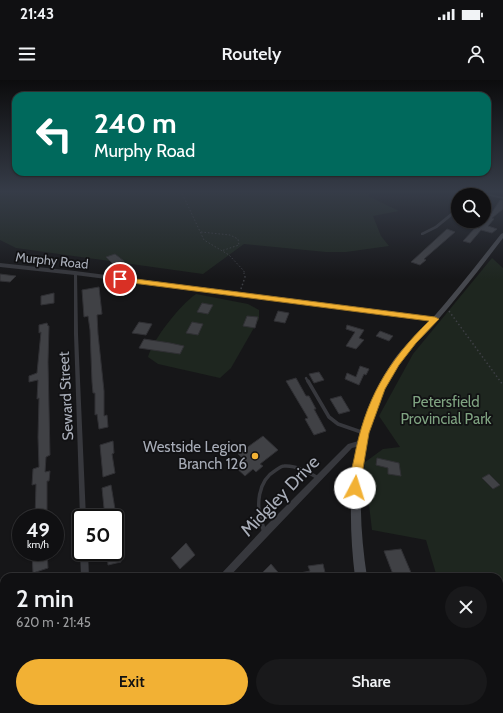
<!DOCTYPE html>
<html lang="en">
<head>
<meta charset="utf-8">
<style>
  :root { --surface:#101012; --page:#19191b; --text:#f1f3f6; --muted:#9c9d9f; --line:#303032; --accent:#f2b134 }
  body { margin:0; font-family:Cabin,sans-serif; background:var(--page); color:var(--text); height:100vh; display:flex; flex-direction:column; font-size:15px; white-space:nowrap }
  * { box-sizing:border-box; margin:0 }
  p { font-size:13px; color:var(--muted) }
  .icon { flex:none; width:22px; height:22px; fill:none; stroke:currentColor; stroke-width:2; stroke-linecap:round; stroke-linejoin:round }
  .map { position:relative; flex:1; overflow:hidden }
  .sheet { position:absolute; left:0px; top:493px; width:503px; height:140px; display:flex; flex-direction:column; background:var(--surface); border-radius:12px 12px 0 0; box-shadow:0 1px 3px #0004,0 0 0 1px var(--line) }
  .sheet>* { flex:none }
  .top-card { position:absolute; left:12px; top:12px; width:479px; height:84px; border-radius:12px; box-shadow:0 1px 3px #0004,0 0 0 1px var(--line); background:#00695c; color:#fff; overflow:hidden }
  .tools { position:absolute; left:451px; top:108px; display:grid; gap:8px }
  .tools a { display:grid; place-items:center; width:40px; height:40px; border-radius:50%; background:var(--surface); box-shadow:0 1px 3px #0004,0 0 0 1px var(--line); font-size:20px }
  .speed { position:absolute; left:12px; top:429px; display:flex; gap:8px; font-size:20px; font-weight:700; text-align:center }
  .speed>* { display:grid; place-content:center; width:52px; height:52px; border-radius:50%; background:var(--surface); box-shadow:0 1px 3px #0004,0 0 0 1px var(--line); line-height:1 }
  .speed small { font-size:10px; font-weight:400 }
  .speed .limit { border:2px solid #111; border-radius:6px; background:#fff; color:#111 }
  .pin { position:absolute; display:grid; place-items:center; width:34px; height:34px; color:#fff; margin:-17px; border:2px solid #fff; border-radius:50%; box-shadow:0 1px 4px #0007 }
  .me { position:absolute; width:44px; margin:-22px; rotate:5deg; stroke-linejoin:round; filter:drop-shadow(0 0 3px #0008) }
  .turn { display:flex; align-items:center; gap:14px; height:84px; padding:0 16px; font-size:18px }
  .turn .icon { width:52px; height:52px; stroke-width:2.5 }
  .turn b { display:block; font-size:28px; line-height:34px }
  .round { display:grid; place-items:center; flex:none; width:42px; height:42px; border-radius:21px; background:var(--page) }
  .head { display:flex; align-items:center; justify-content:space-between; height:68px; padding:0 16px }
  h1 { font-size:24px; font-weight:600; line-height:30px }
  .button { display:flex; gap:8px; margin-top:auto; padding:8px 16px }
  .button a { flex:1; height:46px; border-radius:24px; background:var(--accent); color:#111; font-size:16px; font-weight:600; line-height:46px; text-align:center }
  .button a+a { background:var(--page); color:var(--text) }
  .status { display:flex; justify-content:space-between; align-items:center; height:28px; padding:0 20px; background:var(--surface); direction:ltr }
  .status svg { height:11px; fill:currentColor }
  header { display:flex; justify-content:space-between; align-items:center; height:52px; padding:0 16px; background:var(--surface); font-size:18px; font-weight:600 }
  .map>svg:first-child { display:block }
  .green { fill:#1e261f }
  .building { fill:#404145; stroke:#303034 }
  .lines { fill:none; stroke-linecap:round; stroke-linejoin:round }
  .path-far1 { stroke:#3d3f44; stroke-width:1; stroke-dasharray:1.5 2; stroke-linecap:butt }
  .path { stroke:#3d3f44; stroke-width:1.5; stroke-dasharray:1.5 2.5; stroke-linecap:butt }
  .service-far2 { stroke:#37383d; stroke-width:2.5 }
  .service-far1 { stroke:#37383d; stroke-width:3.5 }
  .service { stroke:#37383d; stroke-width:4.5 }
  .minor { fill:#37383d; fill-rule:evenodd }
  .tertiary { fill:#37383d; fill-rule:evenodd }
  .secondary { fill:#45474d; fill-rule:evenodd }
  .route { fill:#f2b134; stroke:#9d7322 }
  .poi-dot { fill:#f2b134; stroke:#111113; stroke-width:1.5 }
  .labels { text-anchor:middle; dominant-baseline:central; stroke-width:3.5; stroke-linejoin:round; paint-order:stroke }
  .far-street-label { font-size:13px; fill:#a8adb8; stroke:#111113 }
  .street-label { font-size:15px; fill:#a8adb8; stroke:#111113 }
  .park-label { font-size:15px; fill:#7fa381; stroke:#111113 }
  .poi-label { font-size:15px; fill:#a8adb8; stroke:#111113; text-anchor:end }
  .near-street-label { font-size:18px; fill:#a8adb8; stroke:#111113 }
</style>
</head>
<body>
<div class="status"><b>21:43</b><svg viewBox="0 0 49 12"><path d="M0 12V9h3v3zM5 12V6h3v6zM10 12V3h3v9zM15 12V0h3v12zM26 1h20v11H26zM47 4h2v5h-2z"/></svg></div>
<header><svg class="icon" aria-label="menu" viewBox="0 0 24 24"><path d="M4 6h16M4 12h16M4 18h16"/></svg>Routely<svg class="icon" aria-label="person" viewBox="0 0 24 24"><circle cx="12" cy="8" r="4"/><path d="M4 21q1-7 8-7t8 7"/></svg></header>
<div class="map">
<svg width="503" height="633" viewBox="0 0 503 633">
  <rect width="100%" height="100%" fill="#161618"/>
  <g class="green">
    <polygon points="0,111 372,111 368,116 399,131 373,136 381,156 389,166 346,172 326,172 244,164 203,194 16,168 0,160"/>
    <polygon points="492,178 503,188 503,633 475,633 474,629 499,629 499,497 437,497 426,460 372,450 364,383 383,369 400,367 379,336 413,274"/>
    <path d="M196 214 248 224 259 230V239L231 288 220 298 158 284 148 277C153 259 180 225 196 214Z"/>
  </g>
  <g class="building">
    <polygon points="500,120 503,120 503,129 492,138 494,139 488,146 497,149 492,153 481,150 470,163 463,161 476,147 479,148 487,137 489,137"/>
    <polygon points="447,149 455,152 424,179 426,180 420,185 411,182"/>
    <polygon points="115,174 124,181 114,185 106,177"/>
    <polygon points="0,194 16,196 10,202 0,201"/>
    <polygon points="99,207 102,234 97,235 98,254 104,311 104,336 107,335 108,347 99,349 97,334 95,335 95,313 93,313 92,302 90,250 88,236 84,237 82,210"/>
    <polygon points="54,213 54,223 41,225 41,216"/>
    <polygon points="202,223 213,225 208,234 197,232"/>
    <polygon points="278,231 289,233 285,243 274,241"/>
    <polygon points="247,236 258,237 255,248 243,246"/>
    <polygon points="139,242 152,244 146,255 132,253"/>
    <polygon points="192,242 203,244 198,255 186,253"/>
    <polygon points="47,243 48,246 49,246 48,282 50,375 46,377 45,392 50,391 49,401 47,401 47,438 35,438 36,404 32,405 33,389 39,387 38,357 39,318 37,319 38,300 29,302 29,296 37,293 41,252 39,253 39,245"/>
    <polygon points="347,245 364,250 359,258 364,260 356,269 346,266 355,252 346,249"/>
    <polygon points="380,251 393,256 389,261 376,256"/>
    <polygon points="144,259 170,263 184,266 180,274 139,268"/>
    <polygon points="360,286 369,289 366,295 364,294 359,305 345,299 347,293 356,297"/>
    <polygon points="319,292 324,300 314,303 309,294"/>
    <polygon points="296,298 306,316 309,316 316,329 314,329 326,351 314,355 305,339 308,338 286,301"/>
    <polygon points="341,316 350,331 339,334 330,319"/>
    <polygon points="263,356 278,370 260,384 263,386 256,392 253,389 245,396 233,385 242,378 238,374"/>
    <polygon points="113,361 114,373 112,374 115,393 103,397 100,365"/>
    <polygon points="377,378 399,383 401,396 388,394 388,388 376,385"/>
    <polygon points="489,394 500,405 493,409 482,398"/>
    <polygon points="111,405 116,435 121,433 123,441 115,443 115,438 105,438 102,408"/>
    <polygon points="186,463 195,475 180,489 171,478"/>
    <polygon points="401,469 412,495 394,497 384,471"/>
    <polygon points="36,472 47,472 48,488 33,493 32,473"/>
    <polygon points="107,472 120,472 121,482 108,485"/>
    <polygon points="271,484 282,497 258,497"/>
    <polygon points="323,484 326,497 295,497 295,494 310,491 308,486"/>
  </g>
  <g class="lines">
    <g class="path-far1">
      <polyline points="181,111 204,160 229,175 244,191 244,194"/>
      <polyline points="201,152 230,155 238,159 239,165 221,171"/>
    </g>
    <g class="path">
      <polyline points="241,209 245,197 244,193"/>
      <polyline points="449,231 503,305"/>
    </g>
    <polyline class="service-far2" points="306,298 308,302"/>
    <g class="service-far1">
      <polyline points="308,301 329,337 338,344 364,353"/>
      <path d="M262 445C256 426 257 401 276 390 278 389 281 386 284 386 296 385 308 392 318 398"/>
    </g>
    <polyline class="service" points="262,444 264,451"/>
    <g class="minor">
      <polygon points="476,111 503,117 503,119 476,113"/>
      <polygon points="457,128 458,128 458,131 437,148 423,155 421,155 421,153 435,146"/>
      <polygon points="74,192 76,192 77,193 78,254 86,438 81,438 81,441 80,438 74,254"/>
      <polygon points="362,360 364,361 365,363 364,365 352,368 268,456 229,497 220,497 221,494 262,450 348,364"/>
      <polygon points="81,470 81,472 88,472 89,497 81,497 80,472"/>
      <polygon points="90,629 102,629 100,633 88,633"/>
      <polygon points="211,629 221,629 222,633 212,633"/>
    </g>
    <polygon class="tertiary" points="0,183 75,191 435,237 438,239 435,241 75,195 0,187"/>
    <g class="secondary">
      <path d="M503 153V158C481 187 459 216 435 243 423 257 409 269 398 284 356 346 356 425 367 497H355C346 423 349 345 393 281 403 266 418 254 430 241 455 213 478 183 501 154Z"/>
      <polygon points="389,629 403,629 404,633 390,633"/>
    </g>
  </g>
  <linearGradient id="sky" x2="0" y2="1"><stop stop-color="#0c0c0d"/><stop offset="0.56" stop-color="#363c48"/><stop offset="1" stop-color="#363c48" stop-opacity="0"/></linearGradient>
  <rect width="503" height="199" fill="url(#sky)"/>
  <path class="route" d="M120 197 435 237 439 239 416 263 399 285 385 309 369 353 359 412 355 413 352 412C347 402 352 389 354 379 365 320 387 282 429 241L117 201V198Z"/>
  <circle class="poi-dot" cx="255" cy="376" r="4"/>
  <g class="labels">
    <g class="far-street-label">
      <text transform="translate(52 180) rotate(6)">Murphy Road</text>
    </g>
    <g class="street-label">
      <text transform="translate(66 316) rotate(-93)">Seward Street</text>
    </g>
    <g class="park-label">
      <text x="446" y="322">Petersfield<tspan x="446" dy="17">Provincial Park</tspan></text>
    </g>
    <g class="poi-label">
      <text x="247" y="367">Westside Legion<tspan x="247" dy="17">Branch 126</tspan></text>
    </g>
    <g class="near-street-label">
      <text transform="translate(280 416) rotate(-46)">Midgley Drive</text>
    </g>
  </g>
</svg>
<div class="tools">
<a><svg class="icon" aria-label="search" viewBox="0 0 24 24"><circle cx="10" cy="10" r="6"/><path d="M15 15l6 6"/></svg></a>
</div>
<div class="speed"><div>49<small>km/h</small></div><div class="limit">50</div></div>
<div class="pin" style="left:120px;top:199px;background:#d93025"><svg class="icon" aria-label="arrive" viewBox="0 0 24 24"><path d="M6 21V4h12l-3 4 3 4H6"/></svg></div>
<svg class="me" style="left:355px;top:408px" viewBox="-20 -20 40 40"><circle r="19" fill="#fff"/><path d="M0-13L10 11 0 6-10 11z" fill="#f2b134"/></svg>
<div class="top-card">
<div class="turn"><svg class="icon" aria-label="left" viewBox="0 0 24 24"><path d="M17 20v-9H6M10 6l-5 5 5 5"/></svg><div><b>240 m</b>Murphy Road</div></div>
</div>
<section class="sheet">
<div class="head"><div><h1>2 min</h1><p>620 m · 21:45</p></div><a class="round"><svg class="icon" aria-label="close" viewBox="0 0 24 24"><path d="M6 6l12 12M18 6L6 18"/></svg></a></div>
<div class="button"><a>Exit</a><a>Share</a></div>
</section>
</div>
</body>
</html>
